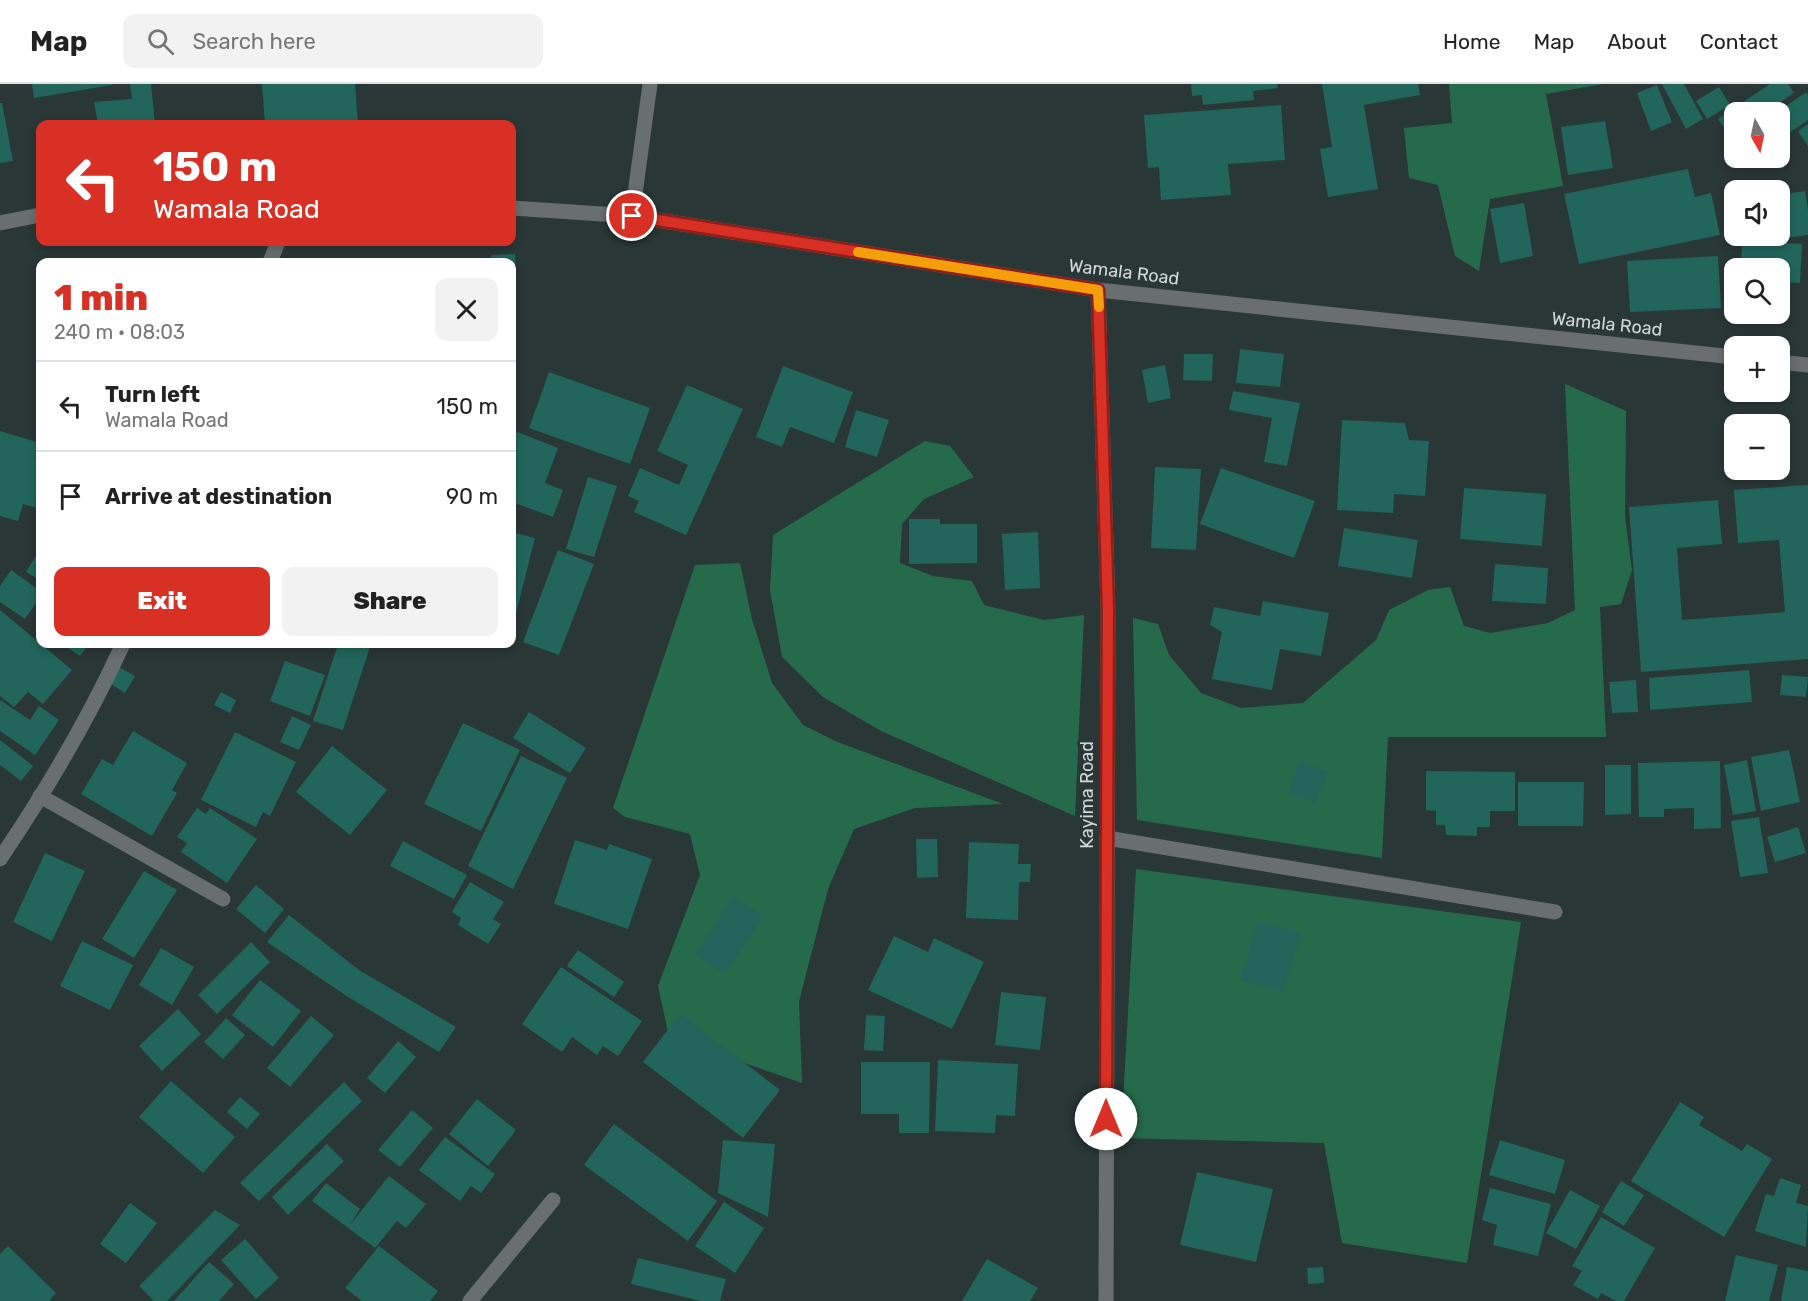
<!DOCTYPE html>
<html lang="en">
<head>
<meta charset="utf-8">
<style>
  :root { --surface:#fff; --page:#f2f2f2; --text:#222; --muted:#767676; --line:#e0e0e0; --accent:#d93025 }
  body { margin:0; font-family:Rubik,sans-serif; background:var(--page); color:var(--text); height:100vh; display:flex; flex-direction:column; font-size:22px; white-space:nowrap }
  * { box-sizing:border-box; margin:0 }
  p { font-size:20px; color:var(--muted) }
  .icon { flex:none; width:33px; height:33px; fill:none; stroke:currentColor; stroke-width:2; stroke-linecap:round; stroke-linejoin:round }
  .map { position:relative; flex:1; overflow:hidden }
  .drawer { position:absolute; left:36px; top:174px; width:480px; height:390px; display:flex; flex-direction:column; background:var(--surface); border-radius:12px; box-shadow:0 3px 9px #0003 }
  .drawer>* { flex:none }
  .top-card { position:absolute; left:36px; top:36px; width:480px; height:126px; border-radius:12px; box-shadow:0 3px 9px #0003; background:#d93025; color:#fff; overflow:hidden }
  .needle { width:39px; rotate:171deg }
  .fabs { position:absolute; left:1724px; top:18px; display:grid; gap:12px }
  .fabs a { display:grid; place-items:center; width:66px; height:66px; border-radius:12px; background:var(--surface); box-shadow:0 3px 9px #0003; font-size:30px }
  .pin { position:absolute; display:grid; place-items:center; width:51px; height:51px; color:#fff; margin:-26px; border:3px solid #fff; border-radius:50%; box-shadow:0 2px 6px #0007 }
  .me { position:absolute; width:66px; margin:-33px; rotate:0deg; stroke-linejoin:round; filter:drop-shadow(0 0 4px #0008) }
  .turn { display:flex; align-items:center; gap:21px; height:126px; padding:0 18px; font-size:27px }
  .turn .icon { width:78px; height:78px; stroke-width:2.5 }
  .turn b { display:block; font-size:42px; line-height:51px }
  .round { display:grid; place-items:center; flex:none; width:63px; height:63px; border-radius:12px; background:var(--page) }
  .head { display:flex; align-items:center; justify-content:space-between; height:102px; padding:0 18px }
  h1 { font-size:36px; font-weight:800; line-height:45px; color:var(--accent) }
  .action { display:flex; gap:12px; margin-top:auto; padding:12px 18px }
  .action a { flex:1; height:69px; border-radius:12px; background:var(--accent); color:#fff; font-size:24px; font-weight:800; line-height:69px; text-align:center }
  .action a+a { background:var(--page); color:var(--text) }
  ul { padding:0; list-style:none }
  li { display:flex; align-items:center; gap:18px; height:90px; padding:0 18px; border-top:2px solid var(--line) }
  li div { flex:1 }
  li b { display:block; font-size:22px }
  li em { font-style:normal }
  header { display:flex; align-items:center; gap:36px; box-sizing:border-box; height:84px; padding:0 30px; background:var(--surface); border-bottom:2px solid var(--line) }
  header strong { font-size:28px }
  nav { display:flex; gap:33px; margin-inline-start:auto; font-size:21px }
  .search { width:420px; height:54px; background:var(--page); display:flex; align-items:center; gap:15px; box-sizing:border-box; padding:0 21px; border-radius:12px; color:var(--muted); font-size:22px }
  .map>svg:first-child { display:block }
  .green { fill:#256b4b }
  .building { fill:#21655b }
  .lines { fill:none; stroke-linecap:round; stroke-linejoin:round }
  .minor { stroke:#696e70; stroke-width:15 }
  .route-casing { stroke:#8d1f18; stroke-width:15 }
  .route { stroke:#d93025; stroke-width:10 }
  .slow { stroke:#f59e0b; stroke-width:10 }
  .labels { text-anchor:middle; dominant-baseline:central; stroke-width:6; stroke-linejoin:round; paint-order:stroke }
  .street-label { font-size:18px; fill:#d1d8d9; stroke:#2a3737 }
</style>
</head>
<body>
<header>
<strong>Map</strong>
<div class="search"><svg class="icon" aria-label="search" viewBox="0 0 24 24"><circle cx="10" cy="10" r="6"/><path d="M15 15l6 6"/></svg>Search here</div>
<nav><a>Home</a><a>Map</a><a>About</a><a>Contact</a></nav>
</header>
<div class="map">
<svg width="1808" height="1217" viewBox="0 0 1808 1217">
  <rect width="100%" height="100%" fill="#2a3737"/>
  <g class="green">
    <polygon points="1449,0 1603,0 1546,10 1563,102 1490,115 1479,187 1455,172 1438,101 1409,94 1404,44 1452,39"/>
    <polygon points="1565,300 1626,327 1625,433 1632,486 1621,520 1600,523 1606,653 1388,653 1382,774 1137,736 1133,534 1158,540 1169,571 1201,609 1241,624 1303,619 1376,556 1389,526 1428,506 1450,503 1464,542 1490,549 1548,539 1575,526"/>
    <polygon points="925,357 950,362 974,393 924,415 902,440 900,479 933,492 972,497 984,521 1044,536 1084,531 1075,732 881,647 823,613 782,573 770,506 773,451"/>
    <polygon points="740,479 752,535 772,599 803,641 835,657 1003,720 915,724 854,745 828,805 799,918 802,999 669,953 658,902 700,791 690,750 625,733 613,724 695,481"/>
    <polygon points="1136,785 1521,838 1467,1179 1342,1159 1324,1059 1121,1054"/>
  </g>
  <g class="building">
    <polygon points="32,0 112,0 112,1 34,14"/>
    <polygon points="130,0 151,0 155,40 98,40 94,18 132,15"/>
    <polygon points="262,0 355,0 358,40 265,40"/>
    <polygon points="1191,0 1277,0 1278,4 1253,7 1254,16 1203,21 1202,11 1192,12"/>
    <polygon points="1322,0 1418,0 1420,11 1364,21 1378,105 1328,113 1320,65 1332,63"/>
    <polygon points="1662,0 1684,0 1703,35 1686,45"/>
    <polygon points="1770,0 1788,0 1794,9 1766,28 1734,28 1734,50 1730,53 1718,35"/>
    <polygon points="1657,1 1672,38 1651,47 1637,9"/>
    <polygon points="1719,3 1730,21 1707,35 1696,17"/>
    <polygon points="1806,8 1808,11 1808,36 1789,49 1779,36 1779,27"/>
    <polygon points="0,19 2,19 13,77 0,79"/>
    <polygon points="1281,21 1285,76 1228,80 1231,111 1161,116 1159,83 1148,84 1144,31"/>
    <polygon points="1605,37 1613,84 1568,91 1561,43"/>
    <polygon points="1808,40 1808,62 1798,47"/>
    <polygon points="1688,85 1695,113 1711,109 1720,151 1579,180 1564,110"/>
    <polygon points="1805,107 1808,126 1808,151 1781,155 1779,141 1779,111"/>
    <polygon points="1524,119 1533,172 1500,179 1490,125"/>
    <polygon points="1742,156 1802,160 1800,199 1779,198 1779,184 1741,184"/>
    <polygon points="515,170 516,197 512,198 512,178 492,178 491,171"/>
    <polygon points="1718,172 1721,224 1630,228 1627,177"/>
    <polygon points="1240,265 1284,270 1280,303 1236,299"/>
    <polygon points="1184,270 1213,270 1212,297 1183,296"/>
    <polygon points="1165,281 1171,314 1148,319 1142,286"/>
    <polygon points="783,282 853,308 834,359 790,343 782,363 756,353"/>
    <polygon points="549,288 650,324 630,380 529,344"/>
    <polygon points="687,301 743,325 686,451 634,428 639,417 628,412 640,384 679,401 688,381 657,367"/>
    <polygon points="1233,307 1300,319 1287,382 1264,378 1272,334 1229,326"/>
    <polygon points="856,326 889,336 877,373 845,363"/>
    <polygon points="1342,336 1405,339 1409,356 1429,357 1425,412 1394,410 1393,429 1337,426"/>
    <polygon points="0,347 40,359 35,373 40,375 40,412 37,424 23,420 18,437 0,432"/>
    <polygon points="515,347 558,364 545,399 563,406 553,433 512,418 512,356"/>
    <polygon points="1155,383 1201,385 1196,466 1151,464"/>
    <polygon points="1221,384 1315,417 1294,474 1200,440"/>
    <polygon points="588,393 617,402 594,473 566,465"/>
    <polygon points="1808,401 1808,575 1641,588 1629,423 1718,416 1722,460 1677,464 1682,536 1785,528 1779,456 1738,459 1734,406"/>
    <polygon points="1464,404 1546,410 1542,462 1460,455"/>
    <polygon points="909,435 940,435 940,440 977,440 977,479 909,480"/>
    <polygon points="1344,444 1418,456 1412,494 1338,482"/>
    <polygon points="512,448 535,454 512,546"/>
    <polygon points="1038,448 1040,504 1005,506 1002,450"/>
    <polygon points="40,465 40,496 26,488"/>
    <polygon points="558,466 594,480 559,571 523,558"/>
    <polygon points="1495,480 1548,484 1546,520 1492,517"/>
    <polygon points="11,486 40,507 40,514 25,535 0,518 0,502"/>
    <polygon points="1263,517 1329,529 1321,572 1280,565 1272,606 1212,595 1222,548 1210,541 1214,523 1260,532"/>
    <polygon points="0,526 72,586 43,620 28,608 14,623 0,612"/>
    <polygon points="62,560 89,560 80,572"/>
    <polygon points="338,560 371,560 343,646 313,637"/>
    <polygon points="285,577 325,591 310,632 270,617"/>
    <polygon points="115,581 135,592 125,609 106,597"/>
    <polygon points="1749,586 1752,618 1650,626 1649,594"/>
    <polygon points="1782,591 1808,593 1806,613 1780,611"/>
    <polygon points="1636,596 1638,628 1612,629 1609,598"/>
    <polygon points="221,608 236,616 230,629 214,621"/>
    <polygon points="0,616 30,636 39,622 59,636 35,671 0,647"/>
    <polygon points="529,628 586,664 570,689 513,654"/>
    <polygon points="292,632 311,641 299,666 280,658"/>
    <polygon points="463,639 520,666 481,747 424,720"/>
    <polygon points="133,647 187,679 172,706 177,709 152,752 81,710 102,675 113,681"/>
    <polygon points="235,648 296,678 270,732 263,728 256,743 201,716"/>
    <polygon points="0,656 33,682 21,697 0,681"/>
    <polygon points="332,662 387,706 350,751 296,708"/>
    <polygon points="1789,666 1800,718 1761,727 1751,673"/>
    <polygon points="521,672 567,694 513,805 468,782"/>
    <polygon points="1747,676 1756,727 1733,731 1724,681"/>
    <polygon points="1300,677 1328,688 1315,719 1288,708"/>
    <polygon points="1720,677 1721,744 1694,745 1694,724 1664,725 1664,733 1639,733 1638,679"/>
    <polygon points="1605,681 1631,681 1631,730 1605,731"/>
    <polygon points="1426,687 1515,688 1515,727 1490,727 1490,743 1477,743 1477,752 1446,751 1445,741 1436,741 1436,727 1426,726"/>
    <polygon points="1518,698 1584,698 1583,742 1518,742"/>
    <polygon points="197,724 206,730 210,724 257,755 227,799 181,768 187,759 177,753"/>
    <polygon points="1759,733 1768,789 1740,793 1731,737"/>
    <polygon points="1798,743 1806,769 1775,778 1767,753"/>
    <polygon points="916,755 937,755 938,793 917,794"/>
    <polygon points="575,756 607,766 609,760 652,775 628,845 554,820"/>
    <polygon points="403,757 467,791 454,815 390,782"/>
    <polygon points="969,758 1019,760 1018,780 1031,780 1030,798 1019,798 1018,836 966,834"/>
    <polygon points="45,769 85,787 52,857 13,838"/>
    <polygon points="144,787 177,806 134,874 102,855"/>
    <polygon points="470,798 504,818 493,835 501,840 488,860 458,841 461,834 452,828"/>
    <polygon points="256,801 284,825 265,849 236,825"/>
    <polygon points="733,812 764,832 725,890 695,871"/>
    <polygon points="289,831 359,886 456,943 439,968 345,911 267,858"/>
    <polygon points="1258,837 1301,849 1283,908 1241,896"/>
    <polygon points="894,852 928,868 934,854 984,878 952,945 868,906"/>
    <polygon points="82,857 133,881 110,926 60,902"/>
    <polygon points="251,858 270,878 217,930 198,911"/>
    <polygon points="161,864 194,883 172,921 139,901"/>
    <polygon points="578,866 624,898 614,913 567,882"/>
    <polygon points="561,883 642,937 618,972 603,962 597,971 572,953 562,968 522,940"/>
    <polygon points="260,896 301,927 273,963 232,931"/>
    <polygon points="1001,908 1046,913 1040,966 995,961"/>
    <polygon points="178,925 201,950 162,987 139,962"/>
    <polygon points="680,930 780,1006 743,1054 643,978"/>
    <polygon points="866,931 885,932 883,967 864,966"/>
    <polygon points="311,932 334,951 290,1003 267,984"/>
    <polygon points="226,934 245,951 223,975 204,958"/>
    <polygon points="398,957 416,973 385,1009 367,994"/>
    <polygon points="938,976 1018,980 1015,1032 996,1031 995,1049 935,1047"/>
    <polygon points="861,978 930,978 929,1049 899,1049 899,1030 861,1030"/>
    <polygon points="171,997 235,1053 203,1089 139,1033"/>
    <polygon points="344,998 362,1017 259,1117 240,1099"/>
    <polygon points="240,1013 260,1030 247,1045 227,1028"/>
    <polygon points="477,1015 516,1046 488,1082 449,1050"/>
    <polygon points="1680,1018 1704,1033 1699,1041 1742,1067 1747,1060 1772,1075 1724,1153 1631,1097"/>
    <polygon points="412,1026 433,1044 400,1083 378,1066"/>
    <polygon points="614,1040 717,1117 688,1157 584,1081"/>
    <polygon points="445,1053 495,1090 481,1109 471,1102 460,1117 419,1086"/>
    <polygon points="723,1056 775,1060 768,1133 718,1109"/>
    <polygon points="1500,1056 1565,1076 1555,1110 1489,1091"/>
    <polygon points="327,1060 344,1077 288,1131 272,1113"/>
    <polygon points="1197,1088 1273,1105 1256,1178 1180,1161"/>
    <polygon points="389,1092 426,1120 406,1144 397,1137 375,1164 312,1117 326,1099 360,1125 350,1141"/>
    <polygon points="1780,1094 1801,1101 1796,1119 1808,1122 1806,1163 1755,1147 1766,1110 1774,1112"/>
    <polygon points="1621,1097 1644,1111 1624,1142 1602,1128"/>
    <polygon points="1490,1104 1551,1120 1538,1172 1493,1161 1497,1141 1482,1136"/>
    <polygon points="1570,1106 1600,1122 1576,1165 1546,1149"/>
    <polygon points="724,1118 764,1144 735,1189 695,1162"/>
    <polygon points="130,1119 157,1139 126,1179 100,1160"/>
    <polygon points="215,1126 240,1141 167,1217 154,1217 139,1202"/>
    <polygon points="1601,1133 1655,1164 1624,1217 1616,1217 1601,1209 1598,1215 1573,1201 1582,1187 1572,1182"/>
    <polygon points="245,1155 279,1194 256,1215 221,1176"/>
    <polygon points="8,1162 56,1209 49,1217 0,1217 0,1170"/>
    <polygon points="379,1162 438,1207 430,1217 362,1217 345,1204"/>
    <polygon points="1736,1171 1778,1181 1769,1217 1725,1217"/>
    <polygon points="638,1174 726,1195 720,1217 701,1217 631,1200"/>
    <polygon points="987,1175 1038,1204 1030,1217 962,1217"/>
    <polygon points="209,1178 234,1200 219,1217 174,1217"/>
    <polygon points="1323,1183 1324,1199 1308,1200 1307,1184"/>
    <polygon points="1787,1183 1808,1187 1808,1217 1781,1217"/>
  </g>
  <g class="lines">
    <g class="minor">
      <polyline points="512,124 632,132 1098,206 1734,273"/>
      <polyline points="632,132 650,0"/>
      <polyline points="0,139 40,131"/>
      <polyline points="270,178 278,158"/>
      <polyline points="1098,206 1108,525 1106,1217"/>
      <polyline points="1779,278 1808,281"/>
      <polyline points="40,712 223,815"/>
      <polyline points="1107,754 1555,828"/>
      <path d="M0 775C46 707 89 634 123 560"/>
      <polyline points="470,1217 553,1116"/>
    </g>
  </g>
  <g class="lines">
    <g class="route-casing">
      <polyline id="route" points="632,132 1098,206 1108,525 1106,1035"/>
    </g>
    <use href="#route" class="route"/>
    <polyline class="slow" points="858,168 1098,206 1099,223"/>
  </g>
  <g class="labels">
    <g class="street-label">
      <text transform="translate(1124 188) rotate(7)">Wamala Road</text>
      <text transform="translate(1607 240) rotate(6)">Wamala Road</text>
      <text transform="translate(1087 711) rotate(-90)">Kayima Road</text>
    </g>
  </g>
</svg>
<div class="fabs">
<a><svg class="needle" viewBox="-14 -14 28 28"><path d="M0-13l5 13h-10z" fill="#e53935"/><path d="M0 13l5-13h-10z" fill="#767676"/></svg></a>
<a><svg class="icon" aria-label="sound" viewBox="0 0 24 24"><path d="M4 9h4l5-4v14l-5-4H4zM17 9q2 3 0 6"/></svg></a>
<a><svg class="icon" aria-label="search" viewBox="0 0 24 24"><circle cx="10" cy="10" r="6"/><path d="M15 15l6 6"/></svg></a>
<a>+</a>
<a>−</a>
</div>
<div class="pin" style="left:632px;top:132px;background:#d93025"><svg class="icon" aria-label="arrive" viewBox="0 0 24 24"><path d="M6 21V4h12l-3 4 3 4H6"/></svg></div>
<svg class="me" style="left:1106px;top:1035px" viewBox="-20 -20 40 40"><circle r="19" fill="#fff"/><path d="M0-13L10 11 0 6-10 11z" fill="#d93025"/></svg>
<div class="top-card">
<div class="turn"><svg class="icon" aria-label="left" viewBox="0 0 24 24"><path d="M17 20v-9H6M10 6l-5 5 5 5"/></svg><div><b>150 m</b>Wamala Road</div></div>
</div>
<section class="drawer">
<div class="head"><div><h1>1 min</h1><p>240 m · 08:03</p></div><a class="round"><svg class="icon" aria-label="close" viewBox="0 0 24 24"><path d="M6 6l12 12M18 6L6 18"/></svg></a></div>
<ul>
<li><svg class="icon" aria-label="left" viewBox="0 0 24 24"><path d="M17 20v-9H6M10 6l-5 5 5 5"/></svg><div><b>Turn left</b><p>Wamala Road</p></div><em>150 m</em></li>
<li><svg class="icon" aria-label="arrive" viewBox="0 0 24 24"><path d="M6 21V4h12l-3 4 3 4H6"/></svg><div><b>Arrive at destination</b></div><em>90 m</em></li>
</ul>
<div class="action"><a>Exit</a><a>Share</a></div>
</section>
</div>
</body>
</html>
